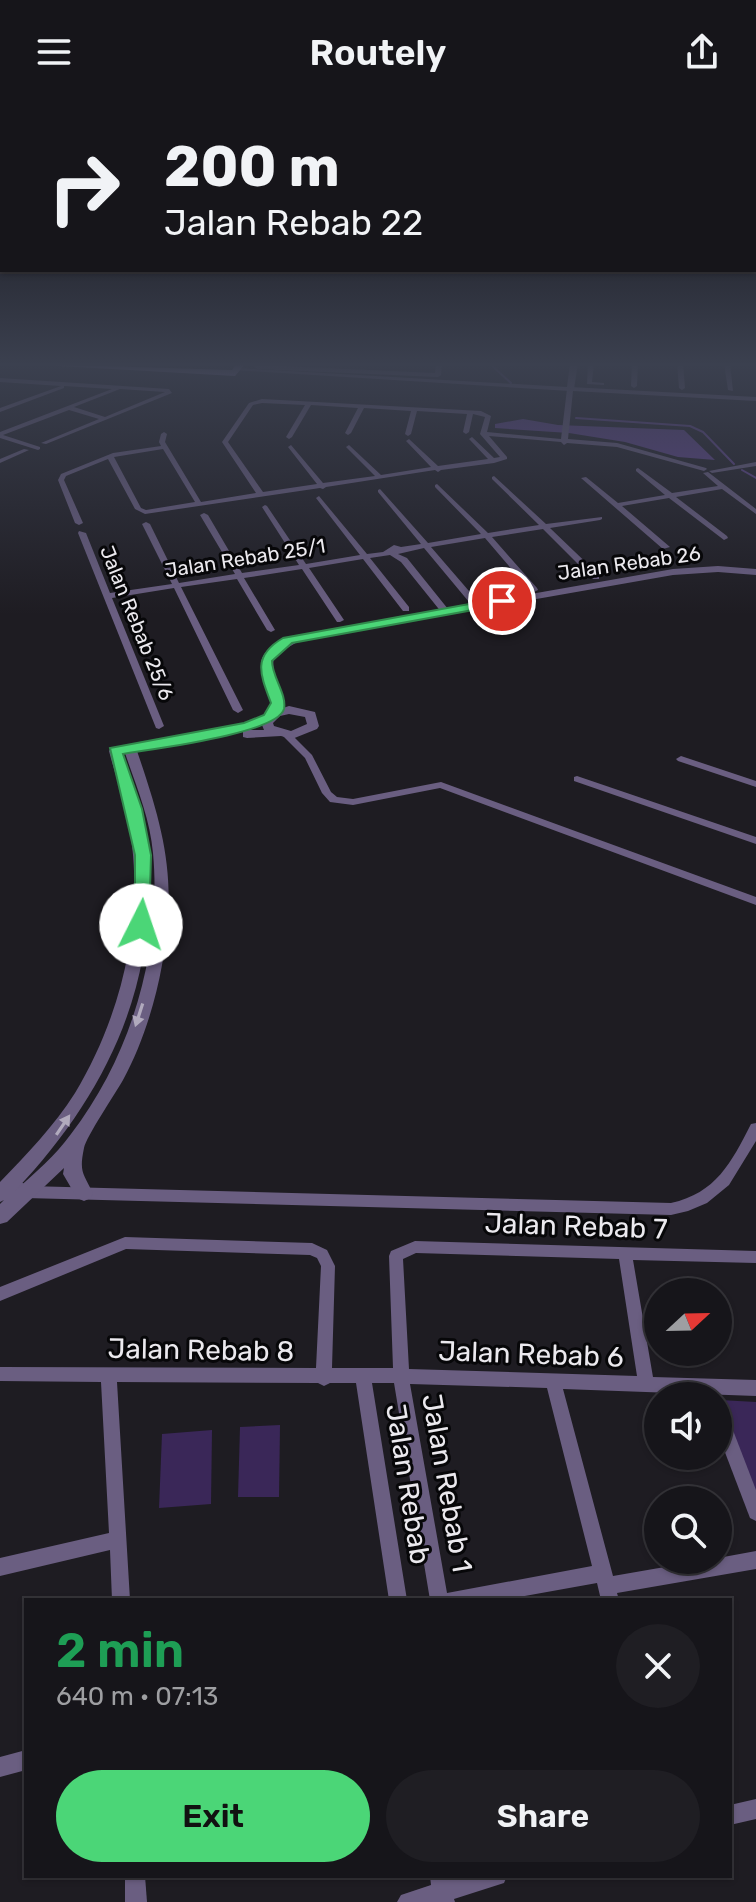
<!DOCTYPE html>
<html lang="en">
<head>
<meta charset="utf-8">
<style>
  :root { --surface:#16151a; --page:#1f1e23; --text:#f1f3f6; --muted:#9e9fa2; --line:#353439; --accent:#4bd677 }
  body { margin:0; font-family:Rubik,sans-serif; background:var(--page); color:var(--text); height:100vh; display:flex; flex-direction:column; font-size:30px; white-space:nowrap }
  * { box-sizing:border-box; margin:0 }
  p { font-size:26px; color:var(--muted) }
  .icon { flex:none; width:44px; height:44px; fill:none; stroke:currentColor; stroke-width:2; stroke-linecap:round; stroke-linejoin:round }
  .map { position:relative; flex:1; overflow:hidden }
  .sheet { position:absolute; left:24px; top:1494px; width:708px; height:280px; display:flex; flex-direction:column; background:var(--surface); border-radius:0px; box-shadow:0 2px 6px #0004,0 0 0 2px var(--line) }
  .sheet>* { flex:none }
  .guide { position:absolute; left:0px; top:0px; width:756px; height:168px; box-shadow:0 2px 6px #0004,0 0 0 2px var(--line); background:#16151a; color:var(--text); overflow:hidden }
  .needle { width:52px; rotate:68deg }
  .controls { position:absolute; left:644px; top:1174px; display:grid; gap:16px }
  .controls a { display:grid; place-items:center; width:88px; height:88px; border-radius:50%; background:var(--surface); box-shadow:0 2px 6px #0004,0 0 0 2px var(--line); font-size:40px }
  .pin { position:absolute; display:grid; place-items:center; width:68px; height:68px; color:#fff; margin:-34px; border:4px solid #fff; border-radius:50%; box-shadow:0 2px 8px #0007 }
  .me { position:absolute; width:88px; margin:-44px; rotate:4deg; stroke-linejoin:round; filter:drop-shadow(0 0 6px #0008) }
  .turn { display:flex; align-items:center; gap:28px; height:168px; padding:0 32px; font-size:36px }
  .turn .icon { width:104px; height:104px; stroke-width:2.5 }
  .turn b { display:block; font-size:56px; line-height:68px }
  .round { display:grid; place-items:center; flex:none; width:84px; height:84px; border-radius:42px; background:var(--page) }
  .head { display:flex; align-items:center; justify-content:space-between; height:136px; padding:0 32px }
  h1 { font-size:48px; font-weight:600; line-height:60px; color:#1e9e55 }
  .primary-button { display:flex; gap:16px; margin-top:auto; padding:16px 32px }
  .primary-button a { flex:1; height:92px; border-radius:48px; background:var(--accent); color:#111; font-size:32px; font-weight:600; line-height:92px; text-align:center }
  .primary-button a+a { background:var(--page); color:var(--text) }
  header { display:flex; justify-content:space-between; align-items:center; height:104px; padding:0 32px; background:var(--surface); font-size:36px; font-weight:600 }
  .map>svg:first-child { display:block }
  .green { fill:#3a2758 }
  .water { fill:#61438f }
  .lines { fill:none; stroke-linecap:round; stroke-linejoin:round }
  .stream { stroke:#61438f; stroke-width:2 }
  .minor { fill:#6a5e81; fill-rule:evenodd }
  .tertiary { fill:#6a5e81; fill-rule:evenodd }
  .primary { fill:#baa0e8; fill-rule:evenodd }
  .oneway { fill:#b1aabd }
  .route { fill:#4bd677; stroke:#318b4d; stroke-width:2 }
  .labels { text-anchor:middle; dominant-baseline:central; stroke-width:6; stroke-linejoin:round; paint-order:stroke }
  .far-street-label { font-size:20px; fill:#ebe9ee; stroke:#070709 }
  .near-street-label { font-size:28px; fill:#ebe9ee; stroke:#070709 }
</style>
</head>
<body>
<header><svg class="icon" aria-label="menu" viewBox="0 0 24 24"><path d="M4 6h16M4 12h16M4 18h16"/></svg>Routely<svg class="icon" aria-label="share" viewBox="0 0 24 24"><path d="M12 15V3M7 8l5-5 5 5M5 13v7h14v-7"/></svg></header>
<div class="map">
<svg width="756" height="1798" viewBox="0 0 756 1798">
  <rect width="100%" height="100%" fill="#1e1c22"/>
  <g class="green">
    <polygon points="720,1296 756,1298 756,1389"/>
    <polygon points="280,1321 279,1393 238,1393 240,1323"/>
    <polygon points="212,1326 211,1400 159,1404 162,1330"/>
  </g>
  <polygon class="water" points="523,315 558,321 684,326 715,356 678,353 625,338 569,329 495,324 495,320"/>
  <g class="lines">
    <g class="stream">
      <polyline points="489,259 511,279"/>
      <polyline points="576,314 690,322 703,328 734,360"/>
      <polyline points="742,366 756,374"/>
    </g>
    <g class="minor">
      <polygon points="252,259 258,259 259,261 435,269 436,259 442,259 441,271 438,273 257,265"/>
      <polygon points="588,259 594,259 592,278 604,279 604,281 587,280"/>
      <polygon points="632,259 638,259 637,282 634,284 631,282"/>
      <polygon points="677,259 683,259 685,284 682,286 679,284"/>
      <polygon points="724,259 730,259 733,287 728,286"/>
      <path d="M0 274 169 285 172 289 46 340 41 339 99 315 69 306 3 331 40 343V345L38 346 0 334V328L112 285 64 282V284L0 308V304L61 282 0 278ZM120 285 165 288 105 313 74 303Z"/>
      <path d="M570 283 756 293V297L573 287 568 335 617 339 706 364 707 365 704 367 617 343 567 339 564 341 561 338 489 332 507 353V355L494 359 441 366 438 368 435 366 326 383 323 385 320 384 145 410 135 405 108 355 66 372 64 376 83 419 79 421 75 419 58 376 61 370 113 349 161 342 159 338 161 330 164 328 167 330 165 338 201 398 256 389 222 338 249 299 262 295 481 307 491 312 487 328 561 335 567 285ZM262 299 305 301 286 333 289 335 292 333 311 301 358 304 345 329 348 331 351 329 364 304 411 307 405 330 408 332 411 330 417 307 467 310 463 328 466 330 469 328 473 310 485 313 480 330 500 353 494 354 472 333 469 335 470 336 488 355 438 362 409 335 406 337 407 338 431 363 381 371 349 341 346 343 375 372 323 379 291 341 288 343 317 380 263 388 228 338 253 301ZM163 345 195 398 146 406 141 404 114 353Z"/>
      <polygon points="24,345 29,346 0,359 0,355"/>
      <polygon points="756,358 756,362 712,369 709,367"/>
      <polygon points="638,364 672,389 718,382 703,369 708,368 756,405 756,410 722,385 676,393 727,432 728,434 724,436 669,394 622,402 670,443 663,445 581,374 586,373 618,399 665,391 636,367 636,365"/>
      <polygon points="494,372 546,420 602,413 602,415 600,416 550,424 599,471 599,475 593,475 543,425 492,433 537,484 538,486 534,488 531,488 485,434 431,443 475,494 476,496 472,498 469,498 424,444 398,450 407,454 448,505 448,509 442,509 401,458 390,451 370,454 409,503 409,507 403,507 363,455 309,464 344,516 340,518 337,518 302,465 244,474 275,526 271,528 267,526 237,475 181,483 243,606 238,609 233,606 174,484 112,494 164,622 159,625 156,624 78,429 79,427 86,429 110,489 172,480 142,420 146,418 150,420 179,479 235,470 200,411 204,409 208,411 242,469 299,461 262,403 265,401 267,402 306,460 360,451 316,394 319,392 367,450 383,448 394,441 401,443 421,440 378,388 378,386 380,385 428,439 481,430 435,383 435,381 437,380 488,429 539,421 492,375 492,373"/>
      <polygon points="287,628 290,629 312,651 331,688 337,693 353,695 441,678 756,793 756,801 440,684 353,701 330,698 322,689 305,654 282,631"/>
      <polygon points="681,652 756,677 756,683 678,657 676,655"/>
      <polygon points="577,672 756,733 756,740 574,677 574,673"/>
      <path d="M756 1019V1037L729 1081 707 1099 688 1107 671 1111 25 1094 7 1083 5 1079 7 1075 12 1073 28 1082 671 1099C716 1089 731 1059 751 1020Z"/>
      <path d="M125 1133 312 1139 327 1146 335 1162 332 1264H393L389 1152 391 1147 415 1137 756 1147V1159L633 1156 653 1273 756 1276V1292L563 1285 613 1472 705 1456H718V1454L756 1447V1465L617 1489 619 1496H601L597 1479 503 1496H430L394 1279H372L407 1496H389L356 1279H330L324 1282 318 1279 117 1278 130 1496H112L110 1446 0 1472V1454L109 1429 101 1278 0 1277V1263L316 1264 321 1162 317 1154 310 1151 126 1145 0 1197V1183ZM416 1149 619 1155 637 1272 409 1265 403 1155ZM410 1280 547 1284 592 1462 447 1489Z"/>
      <polygon points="718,1301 724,1303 756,1386 756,1417 750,1414 718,1330"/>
      <polygon points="26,1646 26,1666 0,1673 0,1653"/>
      <polygon points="756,1695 756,1715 730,1721 730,1701"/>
      <polygon points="125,1772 145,1772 147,1798 125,1798"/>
      <polygon points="430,1772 450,1772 451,1775 461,1772 507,1772 504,1779 454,1795 455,1798 397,1798 401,1791 431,1781"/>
    </g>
    <g class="tertiary">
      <polygon points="570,259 578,259 574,285 570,287 233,266 237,264 567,283"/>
      <path d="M718 462 756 465V471L718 468 673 471 299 537 275 551C268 569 284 585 283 604L289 602 315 608 319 622 317 625 292 635 281 632 247 634 243 633V627L137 647C164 726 178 776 162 861 155 900 142 941 123 976 115 990 86 1033 84 1044 79 1068 83 1069 93 1089L91 1094 84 1097 77 1094 63 1070 64 1064 7 1118 0 1120V1100L4 1096 0 1098V1078C27 1050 54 1022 75 989 125 906 148 801 126 706 121 686 114 667 109 647L111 644 244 620 267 611C286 576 228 560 292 532L673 465ZM289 610 305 613 307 620 291 627 274 622 273 619 280 612ZM262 621 264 626H249ZM122 649H125C136 682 150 714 153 749 162 847 131 952 71 1030 55 1052 35 1069 15 1087 115 982 171 855 140 708 136 688 128 669 122 649Z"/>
    </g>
    <polygon class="primary" points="6,259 232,266 237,259 246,259 235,272"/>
  </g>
  <defs><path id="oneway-solid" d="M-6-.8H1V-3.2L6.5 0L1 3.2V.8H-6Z" transform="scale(2)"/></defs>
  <g class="oneway">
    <use href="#oneway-solid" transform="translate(139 911) rotate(108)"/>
    <use href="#oneway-solid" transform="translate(63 1021) rotate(-56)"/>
  </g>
  <linearGradient id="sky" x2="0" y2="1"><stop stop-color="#100f13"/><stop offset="0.51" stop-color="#3b404f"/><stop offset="1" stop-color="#3b404f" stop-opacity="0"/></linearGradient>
  <rect width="756" height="511" fill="url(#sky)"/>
  <path class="route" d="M502 494 508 497 506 500 292 539 272 557C272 573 287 590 284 605 277 630 151 645 123 650L142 705 151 751 149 821 147 825H135V751L110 644 244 619 264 611 271 599C260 570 252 552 283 534Z"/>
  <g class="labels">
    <g class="far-street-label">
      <text transform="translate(245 454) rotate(-9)">Jalan Rebab 25/1</text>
      <text transform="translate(629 459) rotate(-8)">Jalan Rebab 26</text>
      <text transform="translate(137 519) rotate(68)">Jalan Rebab 25/6</text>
    </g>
    <g class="near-street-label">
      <text transform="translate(576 1122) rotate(2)">Jalan Rebab 7</text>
      <text transform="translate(201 1246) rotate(1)">Jalan Rebab 8</text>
      <text transform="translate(531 1250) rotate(2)">Jalan Rebab 6</text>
      <text transform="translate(447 1379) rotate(80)">Jalan Rebab 1</text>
      <text transform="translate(408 1380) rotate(81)">Jalan Rebab</text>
    </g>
  </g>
</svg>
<div class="controls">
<a><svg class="needle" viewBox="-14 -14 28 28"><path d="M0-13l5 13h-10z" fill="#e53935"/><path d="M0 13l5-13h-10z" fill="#9e9fa2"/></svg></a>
<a><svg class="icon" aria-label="sound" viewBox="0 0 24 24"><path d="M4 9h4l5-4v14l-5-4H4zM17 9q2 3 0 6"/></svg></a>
<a><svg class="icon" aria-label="search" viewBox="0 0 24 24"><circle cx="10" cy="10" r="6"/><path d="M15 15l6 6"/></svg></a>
</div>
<div class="pin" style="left:502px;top:497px;background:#d93025"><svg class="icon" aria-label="arrive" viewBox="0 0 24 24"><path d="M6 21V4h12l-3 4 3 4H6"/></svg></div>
<svg class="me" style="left:141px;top:821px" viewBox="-20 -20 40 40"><circle r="19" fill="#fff"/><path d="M0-13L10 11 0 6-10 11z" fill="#4bd677"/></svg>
<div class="guide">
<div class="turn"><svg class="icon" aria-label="right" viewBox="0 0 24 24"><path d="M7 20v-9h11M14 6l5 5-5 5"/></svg><div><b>200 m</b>Jalan Rebab 22</div></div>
</div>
<section class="sheet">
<div class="head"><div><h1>2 min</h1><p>640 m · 07:13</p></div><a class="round"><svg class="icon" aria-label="close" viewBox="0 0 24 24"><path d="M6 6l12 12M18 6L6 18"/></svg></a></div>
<div class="primary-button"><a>Exit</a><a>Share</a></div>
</section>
</div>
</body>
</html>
